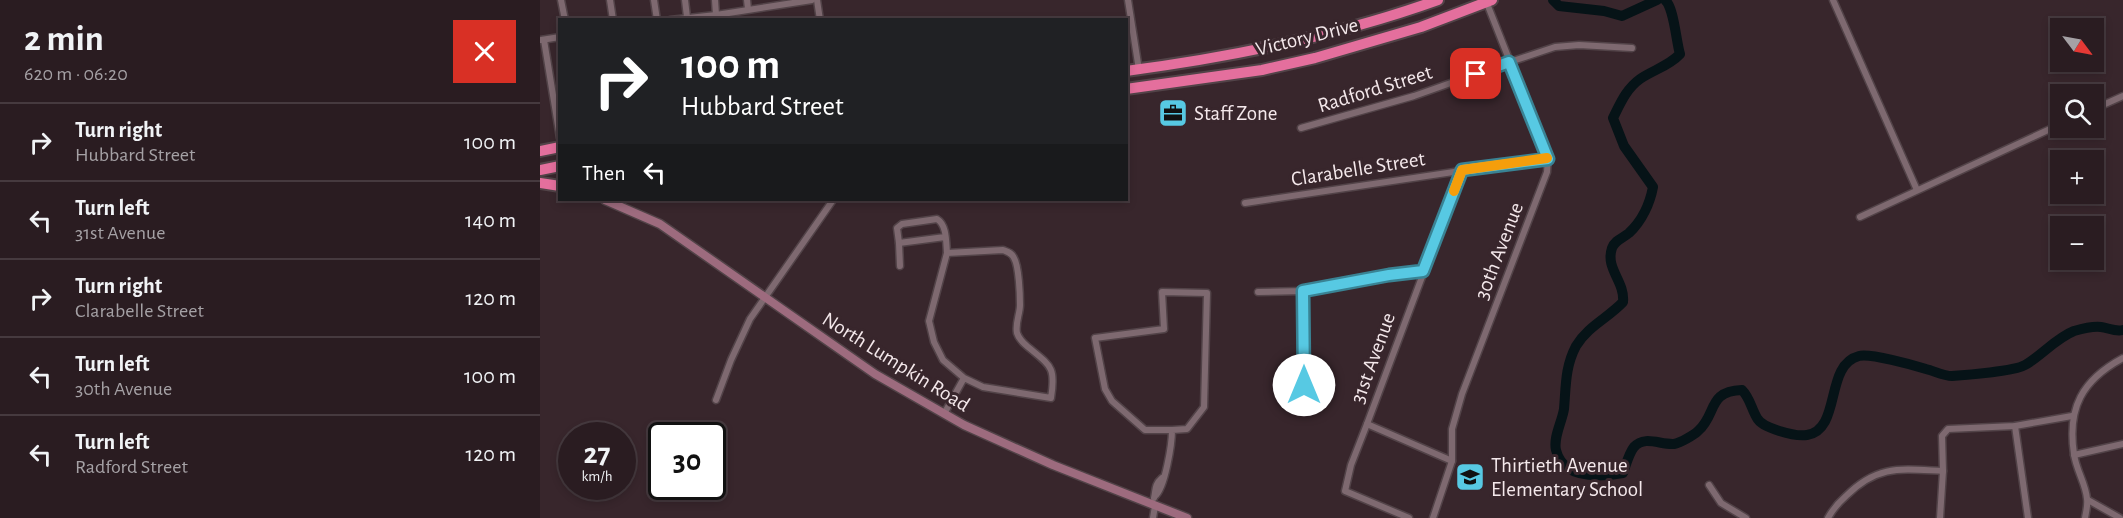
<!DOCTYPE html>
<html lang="en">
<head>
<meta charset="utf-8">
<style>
  :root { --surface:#2a1c21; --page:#36292e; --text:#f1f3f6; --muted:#a5a1a5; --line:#463a3f }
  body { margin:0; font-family:"Alegreya Sans",sans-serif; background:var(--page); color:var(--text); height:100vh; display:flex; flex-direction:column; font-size:22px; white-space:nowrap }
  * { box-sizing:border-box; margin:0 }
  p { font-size:20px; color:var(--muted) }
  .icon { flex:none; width:33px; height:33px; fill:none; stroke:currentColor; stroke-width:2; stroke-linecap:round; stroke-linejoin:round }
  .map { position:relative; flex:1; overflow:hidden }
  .details { display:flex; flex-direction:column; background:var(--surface); width:540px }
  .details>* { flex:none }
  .guide { position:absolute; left:18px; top:18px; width:570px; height:183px; border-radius:0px; box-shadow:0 3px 9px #0003,0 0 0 2px var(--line); background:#202124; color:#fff; overflow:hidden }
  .needle { width:39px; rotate:122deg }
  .controls { position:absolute; left:1510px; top:18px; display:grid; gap:12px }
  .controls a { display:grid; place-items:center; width:54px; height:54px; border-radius:0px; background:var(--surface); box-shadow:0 3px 9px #0003,0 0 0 2px var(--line); font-size:30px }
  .speed { position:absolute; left:18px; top:422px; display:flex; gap:12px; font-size:30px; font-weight:700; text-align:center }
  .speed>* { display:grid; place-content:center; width:78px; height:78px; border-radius:50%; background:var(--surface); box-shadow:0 3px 9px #0003,0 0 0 2px var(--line); line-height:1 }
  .speed small { font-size:15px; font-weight:400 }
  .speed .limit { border:3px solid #111; border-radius:9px; background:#fff; color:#111 }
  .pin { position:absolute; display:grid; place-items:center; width:51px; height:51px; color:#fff; margin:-26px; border-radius:12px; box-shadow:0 3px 9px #0006 }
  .me { position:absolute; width:66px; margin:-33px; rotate:0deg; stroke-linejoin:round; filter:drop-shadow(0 0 4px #0008) }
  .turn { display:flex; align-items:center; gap:21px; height:126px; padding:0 24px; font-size:27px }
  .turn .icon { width:78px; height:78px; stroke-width:2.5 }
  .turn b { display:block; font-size:42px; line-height:51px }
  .then { display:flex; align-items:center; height:57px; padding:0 24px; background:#0003; gap:12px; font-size:22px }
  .round { display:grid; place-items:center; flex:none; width:63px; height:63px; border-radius:0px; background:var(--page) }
  .head { display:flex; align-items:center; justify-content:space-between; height:102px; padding:0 24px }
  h1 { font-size:36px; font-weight:700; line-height:45px }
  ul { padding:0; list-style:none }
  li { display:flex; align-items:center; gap:18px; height:78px; padding:0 24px; border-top:2px solid var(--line) }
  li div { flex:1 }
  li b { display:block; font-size:22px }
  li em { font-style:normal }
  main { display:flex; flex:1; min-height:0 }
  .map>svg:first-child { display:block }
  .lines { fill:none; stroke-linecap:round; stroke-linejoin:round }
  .river { stroke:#061317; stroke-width:10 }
  .street-casing { stroke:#524348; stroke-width:9 }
  .secondary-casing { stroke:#524348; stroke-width:11 }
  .highway-casing { stroke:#524348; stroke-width:14 }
  .street { stroke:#7e6970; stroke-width:6 }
  .secondary { stroke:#9d6b7e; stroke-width:8 }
  .highway { stroke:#e46f9d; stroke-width:10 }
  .route-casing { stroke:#398394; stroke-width:15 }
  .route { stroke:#57c9e3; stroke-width:10 }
  .slow { stroke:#f59e0b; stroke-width:10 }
  .labels { text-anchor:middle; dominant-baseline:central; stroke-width:6; stroke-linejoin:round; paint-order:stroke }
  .street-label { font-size:21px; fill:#f4e8eb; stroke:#38262c }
  .poi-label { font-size:21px; fill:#f4e8eb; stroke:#38262c; text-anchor:start }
</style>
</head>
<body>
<main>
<section class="details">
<div class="head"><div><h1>2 min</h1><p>620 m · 06:20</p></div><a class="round" style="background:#d93025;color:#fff"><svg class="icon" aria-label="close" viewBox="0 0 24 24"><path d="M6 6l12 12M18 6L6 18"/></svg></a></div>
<ul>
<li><svg class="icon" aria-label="right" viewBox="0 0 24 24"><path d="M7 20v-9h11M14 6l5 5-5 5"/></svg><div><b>Turn right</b><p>Hubbard Street</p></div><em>100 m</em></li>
<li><svg class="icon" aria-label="left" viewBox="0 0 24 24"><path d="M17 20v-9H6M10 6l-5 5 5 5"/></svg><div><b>Turn left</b><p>31st Avenue</p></div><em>140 m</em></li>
<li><svg class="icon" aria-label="right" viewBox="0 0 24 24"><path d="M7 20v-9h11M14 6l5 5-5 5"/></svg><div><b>Turn right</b><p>Clarabelle Street</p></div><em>120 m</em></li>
<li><svg class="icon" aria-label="left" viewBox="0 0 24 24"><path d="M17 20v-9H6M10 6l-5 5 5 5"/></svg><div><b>Turn left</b><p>30th Avenue</p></div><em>100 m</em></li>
<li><svg class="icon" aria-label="left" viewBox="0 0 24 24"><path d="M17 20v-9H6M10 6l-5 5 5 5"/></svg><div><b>Turn left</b><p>Radford Street</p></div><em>120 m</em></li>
</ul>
</section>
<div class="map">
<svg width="1583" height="518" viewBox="0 0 1583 518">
  <rect width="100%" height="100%" fill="#38262c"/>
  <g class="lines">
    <g class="river">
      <polyline points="1013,0 1019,6 1064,11 1082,16 1117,0"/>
      <path d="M1125 0C1134 7 1136 41 1140 54 1129 66 1113 70 1100 79 1086 89 1080 104 1073 118L1084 146 1113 187C1110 203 1102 221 1089 233 1083 238 1075 240 1072 248 1065 269 1085 281 1083 302 1068 318 1048 326 1036 346 1025 367 1026 386 1024 409 1022 422 1013 437 1016 450 1023 480 1060 477 1083 473 1086 465 1089 453 1094 447 1105 435 1120 445 1134 444 1140 443 1154 435 1158 431 1177 415 1167 391 1202 390 1210 398 1211 408 1217 418 1222 428 1255 437 1267 435 1302 429 1284 365 1319 356 1330 353 1373 365 1386 369 1394 371 1404 376 1412 376 1426 375 1475 371 1485 365 1501 356 1516 338 1534 331 1541 329 1554 326 1561 327 1569 328 1575 332 1583 330"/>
    </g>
    <g class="street-casing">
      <g id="street">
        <polyline points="21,0 25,20"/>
        <polyline points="70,0 73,20"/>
        <polyline points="114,0 117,20"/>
        <polyline points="145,0 147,17"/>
        <polyline points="175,0 176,15"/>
        <polyline points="207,0 208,9"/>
        <polyline points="277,0 280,20"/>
        <polyline points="588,0 599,70"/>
        <polyline points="1293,0 1377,190"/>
        <polyline points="130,20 176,15 272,0"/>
        <polyline points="1,40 20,37"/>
        <polyline points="4,40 20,138"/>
        <polyline points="1554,109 1583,96"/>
        <polyline points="761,128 874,96 970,62 1015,47 1039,45 1092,48"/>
        <polyline points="705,203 1008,158"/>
        <polyline points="1320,217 1521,124"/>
        <path d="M405 237 359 243 357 228 362 224 397 219C407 225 406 242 407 253"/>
        <polyline points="359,243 360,266"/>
        <polyline points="763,291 764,385"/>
        <polyline points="718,292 763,291 849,275 883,271"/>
        <polyline points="176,400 191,360 210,319 293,200"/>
        <path d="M404 414 424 378 443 387 511 398C516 367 511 366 488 347 483 343 479 339 477 333 475 323 480 314 480 305 480 295 479 266 474 258 472 253 468 252 463 250L407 253 389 321 394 342 403 360 424 378"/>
        <polyline points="827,424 912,461"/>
        <polyline points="1475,426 1488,518"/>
        <polyline points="1534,455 1583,444"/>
        <polyline points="1169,485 1181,503 1206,518"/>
        <path d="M615 496C625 488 632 444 632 430L647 429 664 407 667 293 622 292 624 329 555 338 565 389 572 401 605 430H632"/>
        <path d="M614 498C616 490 614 485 622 478"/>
        <polyline points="1548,500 1580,518"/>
        <polyline points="613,518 615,506"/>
        <polyline points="869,518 805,491 811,465 827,424 922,170"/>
        <polyline points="893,518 912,461 912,429 922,394 1007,172 1008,158 946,1"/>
        <path d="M1288 518C1293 509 1298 503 1306 496 1338 464 1362 469 1403 471"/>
        <polyline points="1400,518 1403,471 1402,436 1408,429 1475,426 1532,416"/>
        <path d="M1545 518C1546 512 1548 505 1547 499 1546 484 1536 470 1534 454 1527 408 1542 380 1583 358"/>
      </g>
    </g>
    <g class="secondary-casing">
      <polyline id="secondary" points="65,200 120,224 335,374 424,425 513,465 647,518"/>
    </g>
    <g class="highway-casing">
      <g id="highway">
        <path d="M586 71C692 57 798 36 898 0"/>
        <polyline points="586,89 722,70 775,58 881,27 952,0"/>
        <polyline points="0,151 20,147"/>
        <polyline points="0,170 20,166"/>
        <polyline points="0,183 20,186"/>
      </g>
    </g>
    <use href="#street" class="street"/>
    <use href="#secondary" class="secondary"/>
    <use href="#highway" class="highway"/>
  </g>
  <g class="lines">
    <g class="route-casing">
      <polyline id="route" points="764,385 763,291 849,275 883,271 922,170 1008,159 969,62 936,74"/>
    </g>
    <use href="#route" class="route"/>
    <polyline class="slow" points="914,191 922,170 1007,158"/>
  </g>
  <defs>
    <g id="office-square" transform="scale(1.5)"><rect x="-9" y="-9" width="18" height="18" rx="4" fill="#57c9e3" stroke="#38262c"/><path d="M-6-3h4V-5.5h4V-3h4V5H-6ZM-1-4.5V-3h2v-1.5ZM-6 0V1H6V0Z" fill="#111"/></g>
    <g id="school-square" transform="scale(1.5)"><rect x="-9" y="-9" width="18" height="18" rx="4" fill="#57c9e3" stroke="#38262c"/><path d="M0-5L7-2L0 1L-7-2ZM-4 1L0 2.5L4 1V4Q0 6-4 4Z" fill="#111"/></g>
  </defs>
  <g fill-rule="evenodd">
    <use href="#office-square" x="633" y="113"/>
    <use href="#school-square" x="930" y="477"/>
  </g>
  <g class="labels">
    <g class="street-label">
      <text transform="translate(767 37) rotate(-14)">Victory Drive</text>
      <text transform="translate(835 89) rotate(-17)">Radford Street</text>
      <text transform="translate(818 169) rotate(-9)">Clarabelle Street</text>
      <text transform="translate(959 251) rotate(-69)">30th Avenue</text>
      <text transform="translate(833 358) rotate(-70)">31st Avenue</text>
      <text transform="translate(356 362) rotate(32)">North Lumpkin Road</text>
    </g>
    <g class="poi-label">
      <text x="654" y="113">Staff Zone</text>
      <text x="951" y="465">Thirtieth Avenue<tspan x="951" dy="24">Elementary School</tspan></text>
    </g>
  </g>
</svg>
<div class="controls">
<a><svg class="needle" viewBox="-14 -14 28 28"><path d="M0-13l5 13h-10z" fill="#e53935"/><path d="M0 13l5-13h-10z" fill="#a5a1a5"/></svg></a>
<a><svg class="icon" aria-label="search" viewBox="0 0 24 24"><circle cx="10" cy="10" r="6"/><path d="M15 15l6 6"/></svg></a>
<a>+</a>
<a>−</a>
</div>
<div class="speed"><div>27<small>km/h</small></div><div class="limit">30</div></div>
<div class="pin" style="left:936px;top:74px;background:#d93025"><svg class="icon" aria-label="arrive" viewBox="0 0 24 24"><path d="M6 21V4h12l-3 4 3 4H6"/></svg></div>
<svg class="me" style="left:764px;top:385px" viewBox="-20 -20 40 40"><circle r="19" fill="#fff"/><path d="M0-13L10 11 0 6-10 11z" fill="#57c9e3"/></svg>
<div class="guide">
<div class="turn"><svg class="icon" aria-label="right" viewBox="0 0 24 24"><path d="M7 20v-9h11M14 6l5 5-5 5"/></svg><div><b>100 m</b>Hubbard Street</div></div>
<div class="then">Then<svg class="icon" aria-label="left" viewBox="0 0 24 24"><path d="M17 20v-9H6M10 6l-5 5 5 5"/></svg></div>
</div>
</div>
</main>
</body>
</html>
